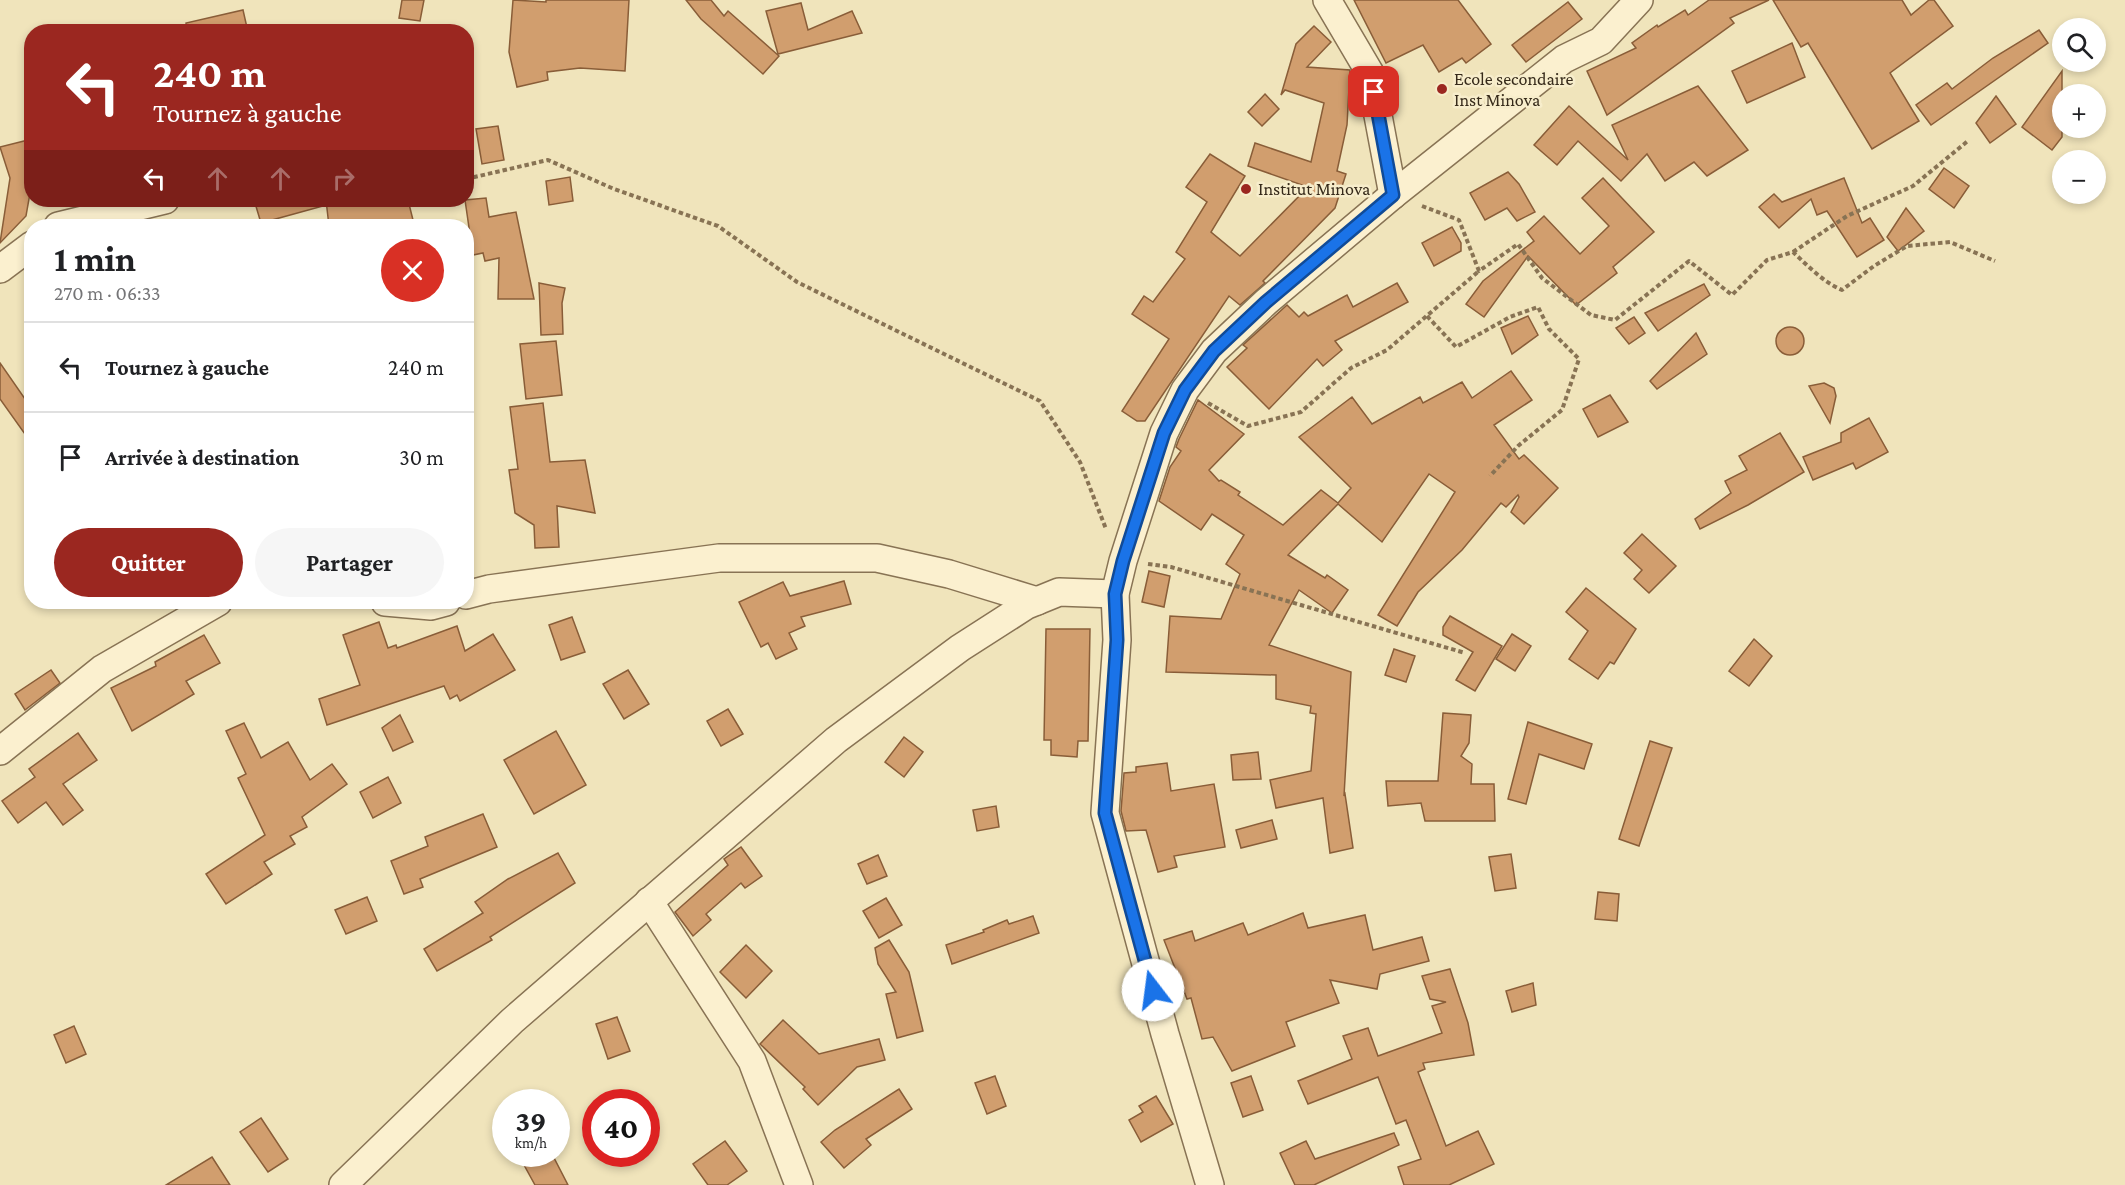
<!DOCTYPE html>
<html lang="fr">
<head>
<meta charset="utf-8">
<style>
  :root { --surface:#fff; --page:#f6f6f6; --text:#202124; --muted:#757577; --line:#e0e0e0; --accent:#9b2720 }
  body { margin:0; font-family:"Crimson Pro",serif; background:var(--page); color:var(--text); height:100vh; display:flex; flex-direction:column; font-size:22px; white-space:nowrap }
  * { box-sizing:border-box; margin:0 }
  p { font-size:20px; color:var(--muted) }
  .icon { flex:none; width:33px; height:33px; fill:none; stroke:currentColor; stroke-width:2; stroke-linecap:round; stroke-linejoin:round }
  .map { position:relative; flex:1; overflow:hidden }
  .panel { position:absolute; left:24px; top:219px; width:450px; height:390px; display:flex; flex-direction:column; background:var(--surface); border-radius:24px; box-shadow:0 3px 9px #0003 }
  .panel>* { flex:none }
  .guide { position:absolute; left:24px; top:24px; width:450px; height:183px; border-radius:24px; box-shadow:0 3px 9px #0003; background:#9b2720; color:#fff; overflow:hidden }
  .tools { position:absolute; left:2052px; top:18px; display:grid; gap:12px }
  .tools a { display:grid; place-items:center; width:54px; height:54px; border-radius:50%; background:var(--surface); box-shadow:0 3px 9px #0003; font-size:30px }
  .speed { position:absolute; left:492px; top:1089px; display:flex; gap:12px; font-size:30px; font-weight:700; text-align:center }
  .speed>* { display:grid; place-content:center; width:78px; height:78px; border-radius:50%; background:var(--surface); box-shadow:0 3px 9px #0003; line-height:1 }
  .speed small { font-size:15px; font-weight:400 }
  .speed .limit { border:9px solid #d22; background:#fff; color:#111 }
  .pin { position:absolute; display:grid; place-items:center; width:51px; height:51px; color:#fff; margin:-26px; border-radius:12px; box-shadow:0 3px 9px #0006 }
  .me { position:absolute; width:66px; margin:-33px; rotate:345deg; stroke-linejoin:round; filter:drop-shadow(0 0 4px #0008) }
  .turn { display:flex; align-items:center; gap:21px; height:126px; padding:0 30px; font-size:27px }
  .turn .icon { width:78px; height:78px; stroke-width:2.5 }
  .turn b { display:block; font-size:42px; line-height:51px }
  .lanes { display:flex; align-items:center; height:57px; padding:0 30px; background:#0003; justify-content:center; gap:30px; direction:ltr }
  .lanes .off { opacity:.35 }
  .round { display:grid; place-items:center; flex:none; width:63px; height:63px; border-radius:32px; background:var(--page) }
  .headline { display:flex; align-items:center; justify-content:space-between; height:102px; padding:0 30px }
  h1 { font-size:36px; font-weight:700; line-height:45px }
  .action { display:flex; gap:12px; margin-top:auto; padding:12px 30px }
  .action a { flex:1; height:69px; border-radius:36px; background:var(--accent); color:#fff; font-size:24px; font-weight:700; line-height:69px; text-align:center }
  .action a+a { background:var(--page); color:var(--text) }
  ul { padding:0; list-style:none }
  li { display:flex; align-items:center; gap:18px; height:90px; padding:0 30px; border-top:2px solid var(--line) }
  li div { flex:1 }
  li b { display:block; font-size:22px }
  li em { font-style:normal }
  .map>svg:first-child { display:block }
  .building { fill:#d19e6e; stroke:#895d38; stroke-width:1.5 }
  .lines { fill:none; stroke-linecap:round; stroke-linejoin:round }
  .minor-casing { stroke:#887354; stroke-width:30 }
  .path { stroke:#887354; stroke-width:4; stroke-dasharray:4.5 3; stroke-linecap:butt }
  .minor { stroke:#fbf0cf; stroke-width:27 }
  .route-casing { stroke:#114b97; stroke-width:15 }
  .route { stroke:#1a73e8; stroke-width:10 }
  .poi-dot { fill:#9b2720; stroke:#f7edcb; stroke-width:2 }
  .labels { text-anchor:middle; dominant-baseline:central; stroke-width:5; stroke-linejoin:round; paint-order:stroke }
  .poi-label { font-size:18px; fill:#362a1a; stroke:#f7edcb; text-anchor:start }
</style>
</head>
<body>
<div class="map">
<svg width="2125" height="1185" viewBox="0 0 2125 1185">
  <rect width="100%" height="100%" fill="#f0e4bb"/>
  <g class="building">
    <polygon points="402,0 424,0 420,21 399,18"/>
    <polygon points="513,0 546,2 546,0 629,0 625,71 580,68 547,72 548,80 517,87 509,52"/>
    <polygon points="686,0 711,0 724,16 728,11 779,56 763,74 701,19"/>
    <polygon points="1354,0 1458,0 1491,44 1466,63 1462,58 1439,72 1423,45 1386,63"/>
    <polygon points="1709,0 1769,0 1730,18 1734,23 1607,115 1587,71 1636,48 1632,43 1657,25 1658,27 1685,10 1688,15"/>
    <polygon points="1773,0 1902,0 1911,15 1929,0 1934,0 1953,26 1890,73 1919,121 1872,149 1808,43 1801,47"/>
    <polygon points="1568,2 1582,19 1526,62 1512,45"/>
    <polygon points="801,3 808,30 852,11 862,33 778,54 766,11"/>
    <polygon points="243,10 248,32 187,32 186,23"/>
    <polygon points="1314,26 1331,42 1307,67 1350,70 1347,125 1337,171 1346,174 1335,208 1263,281 1265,283 1240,305 1229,296 1145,421 1137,421 1122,411 1169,339 1132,314 1144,296 1153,302 1185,259 1176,252 1207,202 1186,187 1210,154 1245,176 1211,232 1240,256 1308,187 1248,166 1255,143 1311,162 1324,103 1285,90 1281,95 1296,44"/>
    <polygon points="2039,30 2048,43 1931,125 1916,105 1947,83 1952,89 1993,58"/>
    <polygon points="1792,43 1805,77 1747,103 1732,71"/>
    <polygon points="2062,71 2062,137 2052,150 2022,127"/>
    <polygon points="1698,86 1748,150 1707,176 1694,162 1665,181 1647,154 1621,181 1578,141 1557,165 1534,145 1569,106 1628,160 1612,125"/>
    <polygon points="1265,94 1279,109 1262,126 1248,112"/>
    <polygon points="1996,96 2016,124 1990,143 1976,123"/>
    <polygon points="498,126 504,160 482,164 476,129"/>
    <polygon points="32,139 32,182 26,216 0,243 10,178 0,147"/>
    <polygon points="1944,168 1969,186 1954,208 1929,189"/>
    <polygon points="1508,172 1519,184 1535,212 1517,221 1507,208 1485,220 1470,193"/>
    <polygon points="570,177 573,201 549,205 546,181"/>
    <polygon points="1603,178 1654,232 1613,267 1617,273 1576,305 1528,256 1484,317 1466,304 1483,281 1534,241 1527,232 1544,216 1580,254 1609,226 1582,198"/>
    <polygon points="1844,178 1862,223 1870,218 1884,240 1857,257 1827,211 1817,215 1811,199 1779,228 1759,207 1774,194 1782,202"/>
    <polygon points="486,198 489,217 516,212 534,299 498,299 499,258 485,261 483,253 473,255 465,200"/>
    <polygon points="268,200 322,200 323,206 261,223 255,203"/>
    <polygon points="326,200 408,200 413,220 384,226 383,223 329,226"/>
    <polygon points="1906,208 1924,231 1898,251 1887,237"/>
    <polygon points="1452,227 1461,243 1461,251 1434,266 1422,243"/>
    <polygon points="539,283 565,288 562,303 563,334 541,335"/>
    <polygon points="1397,283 1408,302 1335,341 1342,350 1323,366 1317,359 1269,409 1227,367 1247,348 1243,345 1287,305 1299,317 1304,312 1308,316 1347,295 1353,307"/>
    <polygon points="1704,284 1710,295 1658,331 1645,313"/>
    <polygon points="1528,316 1538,335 1512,354 1501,328"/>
    <polygon points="1634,317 1645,333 1629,344 1616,328"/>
    <circle cx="1790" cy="341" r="14"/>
    <polygon points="1696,333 1707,354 1657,389 1650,381"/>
    <polygon points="556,341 562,395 526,399 520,344"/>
    <polygon points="0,363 32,409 32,444 0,399"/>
    <polygon points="1511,371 1532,400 1494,425 1519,459 1524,455 1558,488 1524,524 1511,512 1519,497 1518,495 1506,507 1501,503 1462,550 1418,592 1397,626 1378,615 1455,492 1429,474 1382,542 1338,504 1288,555 1325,578 1327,575 1348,590 1332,613 1299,590 1269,645 1351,672 1344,796 1345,794 1353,848 1330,853 1323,798 1276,808 1270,780 1311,771 1316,714 1310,713 1311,706 1276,699 1276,675 1166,672 1170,616 1221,619 1240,574 1226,564 1244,535 1212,514 1201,530 1159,501 1170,467 1181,451 1176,447 1179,439 1198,400 1244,434 1209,470 1219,481 1221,480 1240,492 1238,495 1283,525 1321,490 1338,503 1351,488 1299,437 1352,397 1372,424 1420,397 1423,403 1462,382 1472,398"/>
    <polygon points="1824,383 1834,388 1836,396 1830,423 1809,386"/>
    <polygon points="1610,395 1628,422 1598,437 1583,409"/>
    <polygon points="543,403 550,462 585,460 595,513 557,506 559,547 535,548 534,525 515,513 509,470 518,469 510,407"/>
    <polygon points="1869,418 1888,452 1856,469 1853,463 1813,480 1803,457 1841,442 1841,433"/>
    <polygon points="1780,433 1804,472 1748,505 1700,529 1695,519 1731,493 1725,481 1747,470 1739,456"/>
    <polygon points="1642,534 1676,566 1649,593 1634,579 1642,570 1624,553"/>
    <polygon points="1149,571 1170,576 1164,607 1142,602"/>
    <polygon points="844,581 851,604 801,617 805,626 789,633 797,649 776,659 768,643 761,647 739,602 783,582 790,596"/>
    <polygon points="1586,588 1636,629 1614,664 1610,662 1598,679 1569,659 1588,631 1566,612"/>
    <polygon points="1450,616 1502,646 1475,691 1456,680 1473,652 1443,635 1443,627"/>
    <polygon points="572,617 585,652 561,660 549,625"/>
    <polygon points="379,622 388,648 396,645 397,648 457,626 465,651 493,634 515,670 460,701 457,695 450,699 444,686 327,725 319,699 360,685 343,635"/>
    <polygon points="1046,629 1090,629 1088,741 1078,741 1077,757 1051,755 1051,740 1044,740"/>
    <polygon points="1512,634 1531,646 1515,671 1496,659"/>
    <polygon points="204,635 220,663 186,681 194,694 132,731 111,688 156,666 155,662"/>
    <polygon points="1754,639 1772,656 1749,686 1729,671"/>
    <polygon points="1394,649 1415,656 1406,682 1385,675"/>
    <polygon points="51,670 60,683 25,710 15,694"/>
    <polygon points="628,670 649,704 624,719 603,684"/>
    <polygon points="728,709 743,734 721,746 707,721"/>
    <polygon points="1443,713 1471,715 1469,743 1461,756 1472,764 1471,784 1494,784 1495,821 1425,821 1421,803 1388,806 1386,781 1438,781"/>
    <polygon points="400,715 413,742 393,751 382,728"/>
    <polygon points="1528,722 1592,744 1584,769 1539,754 1526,804 1508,799"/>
    <polygon points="244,723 261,758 288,742 310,780 332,764 347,784 302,817 307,827 290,836 295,844 264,862 272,874 226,904 206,874 265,835 238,778 246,774 226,731"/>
    <polygon points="556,731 586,785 534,814 504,760"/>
    <polygon points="78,733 97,760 63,784 83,810 63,825 46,802 18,823 2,801 35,777 29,769"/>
    <polygon points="904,737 923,752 904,777 885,762"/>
    <polygon points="1650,741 1672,748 1639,846 1619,839"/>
    <polygon points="1258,752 1261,779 1233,780 1231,755"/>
    <polygon points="1167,763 1171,791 1214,784 1225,847 1174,856 1177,867 1158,872 1146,830 1126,831 1121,811 1124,773 1136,772 1136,767"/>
    <polygon points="388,777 401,803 373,818 360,792"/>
    <polygon points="996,806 999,827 977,831 973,810"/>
    <polygon points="483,814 497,847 420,879 423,887 404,894 391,861 428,846 425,837"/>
    <polygon points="1272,820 1277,839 1241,848 1236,830"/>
    <polygon points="741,847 762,876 745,888 741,883 706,914 711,920 693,936 675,912 728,865 724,859"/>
    <polygon points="558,853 575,883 490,937 492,940 437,971 424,949 483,913 475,902 508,879"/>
    <polygon points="1511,854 1516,888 1495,891 1489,857"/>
    <polygon points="878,855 887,876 867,884 858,864"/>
    <polygon points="1598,892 1619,894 1617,921 1595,919"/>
    <polygon points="367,897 377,921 346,934 335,910"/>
    <polygon points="886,898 902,925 879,938 863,911"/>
    <polygon points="1303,913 1308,928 1365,915 1373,950 1422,937 1429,961 1380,974 1377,989 1330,980 1339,1003 1286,1022 1295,1046 1232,1071 1213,1037 1202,1039 1191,998 1187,999 1164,940 1192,931 1195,941 1243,923 1248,935"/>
    <polygon points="1033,916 1039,933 952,964 946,945 984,932 983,930 1007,920 1009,924"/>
    <polygon points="889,940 909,972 923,1031 897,1038 886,994 896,992 878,964 875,948"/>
    <polygon points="746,945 772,971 746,998 720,972"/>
    <polygon points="1450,969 1468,1023 1474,1055 1423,1063 1425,1069 1418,1072 1446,1146 1478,1131 1494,1164 1449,1185 1404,1185 1398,1167 1421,1159 1406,1120 1396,1124 1378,1077 1308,1104 1298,1081 1352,1059 1343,1036 1368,1028 1378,1056 1442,1033 1432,1006 1446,1002 1430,999 1422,976"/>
    <polygon points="1533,983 1536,1005 1512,1012 1506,991"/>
    <polygon points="617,1017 630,1051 608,1059 596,1024"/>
    <polygon points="783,1020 819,1054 879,1039 885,1060 857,1067 818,1105 803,1089 805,1087 760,1044"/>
    <polygon points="74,1026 86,1054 66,1063 54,1035"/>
    <polygon points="995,1076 1006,1106 987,1114 975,1083"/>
    <polygon points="1251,1076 1263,1110 1243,1117 1231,1083"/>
    <polygon points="899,1089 912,1109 866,1139 871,1145 844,1168 821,1142 835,1130"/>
    <polygon points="1156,1096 1173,1124 1141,1142 1129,1120 1143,1112 1139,1106"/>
    <polygon points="261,1118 288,1159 268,1172 240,1132"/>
    <polygon points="1394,1133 1399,1145 1314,1185 1295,1185 1280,1153 1306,1141 1315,1159"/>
    <polygon points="725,1141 747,1171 727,1185 708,1185 693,1164"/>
    <polygon points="518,1154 552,1154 568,1185 535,1185"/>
    <polygon points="212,1157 230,1185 166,1185"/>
  </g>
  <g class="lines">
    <g class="minor-casing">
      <g id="minor">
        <polyline points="1327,0 1370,73 1393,195"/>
        <polyline points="58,226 165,200"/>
        <polyline points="0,269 32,245"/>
        <polyline points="466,595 489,589 719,558 877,558 949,574 1037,601"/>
        <polyline points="385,602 431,606 446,602"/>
        <polyline points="0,751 102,669 218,602"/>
        <polyline points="649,901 752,1061 799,1185"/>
        <polyline points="343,1185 512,1021 836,740 960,648 1027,605 1059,592 1115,594"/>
        <polyline points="1210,1185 1165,1034 1105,813 1117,640 1115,594 1123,561 1164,433 1185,390 1214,351 1266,302 1393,195 1564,59 1601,41 1639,0"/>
      </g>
    </g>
    <g class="path">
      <polyline points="466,179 548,160 614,189 718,226 797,282 1040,401 1080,462 1106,529"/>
      <path d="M1422 206 1459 220 1479 271 1518 244 1542 278 1591 315 1615 320 1689 261 1732 295 1767 260 1793 252C1808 266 1823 282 1842 290L1874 266 1907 246 1950 242 1995 261"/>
      <polyline points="1793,252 1847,216 1913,186 1969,140"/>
      <polyline points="1427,316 1456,347 1510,317 1538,307 1549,329 1579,359 1562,410 1518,446 1490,476"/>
      <polyline points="1208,403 1248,426 1301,412 1351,368 1387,350 1479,271"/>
      <polyline points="1148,564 1171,567 1465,653"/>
    </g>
    <use href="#minor" class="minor"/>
  </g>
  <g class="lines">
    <g class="route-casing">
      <polyline id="route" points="1153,990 1105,813 1117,640 1115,594 1123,561 1164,433 1185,390 1214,351 1266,302 1393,195 1374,92"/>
    </g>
    <use href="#route" class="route"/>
  </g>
  <g class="poi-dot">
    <circle cx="1442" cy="89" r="6"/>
    <circle cx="1246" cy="189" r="6"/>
  </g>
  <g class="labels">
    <g class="poi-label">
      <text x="1454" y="79">Ecole secondaire<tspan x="1454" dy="21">Inst Minova</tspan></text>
      <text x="1258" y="189">Institut Minova</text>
    </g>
  </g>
</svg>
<div class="tools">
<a><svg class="icon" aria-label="search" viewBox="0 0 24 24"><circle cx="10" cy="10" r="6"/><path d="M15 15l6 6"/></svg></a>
<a>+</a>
<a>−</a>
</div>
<div class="speed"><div>39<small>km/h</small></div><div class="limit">40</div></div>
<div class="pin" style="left:1374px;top:92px;background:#d93025"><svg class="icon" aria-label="arrive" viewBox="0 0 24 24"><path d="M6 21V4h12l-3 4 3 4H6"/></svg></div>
<svg class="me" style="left:1153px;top:990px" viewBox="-20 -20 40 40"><circle r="19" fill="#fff"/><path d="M0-13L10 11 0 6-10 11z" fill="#1a73e8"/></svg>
<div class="guide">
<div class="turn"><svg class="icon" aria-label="left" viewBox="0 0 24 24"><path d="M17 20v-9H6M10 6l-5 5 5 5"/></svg><div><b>240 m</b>Tournez à gauche</div></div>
<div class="lanes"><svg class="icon" aria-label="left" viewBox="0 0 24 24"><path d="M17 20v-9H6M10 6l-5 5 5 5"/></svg><svg class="icon off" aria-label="ahead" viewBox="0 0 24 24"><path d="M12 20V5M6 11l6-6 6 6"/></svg><svg class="icon off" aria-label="ahead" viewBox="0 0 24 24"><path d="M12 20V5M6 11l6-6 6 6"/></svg><svg class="icon off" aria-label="right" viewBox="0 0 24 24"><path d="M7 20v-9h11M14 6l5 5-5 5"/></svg></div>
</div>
<section class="panel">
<div class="headline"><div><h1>1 min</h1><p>270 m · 06:33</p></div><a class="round" style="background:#d93025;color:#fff"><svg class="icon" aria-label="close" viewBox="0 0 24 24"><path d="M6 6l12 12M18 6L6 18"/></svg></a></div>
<ul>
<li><svg class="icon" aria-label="left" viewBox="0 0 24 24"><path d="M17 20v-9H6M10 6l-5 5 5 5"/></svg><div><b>Tournez à gauche</b></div><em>240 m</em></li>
<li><svg class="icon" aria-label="arrive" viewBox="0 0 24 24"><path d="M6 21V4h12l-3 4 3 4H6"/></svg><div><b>Arrivée à destination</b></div><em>30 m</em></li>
</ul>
<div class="action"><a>Quitter</a><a>Partager</a></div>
</section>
</div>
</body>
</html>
